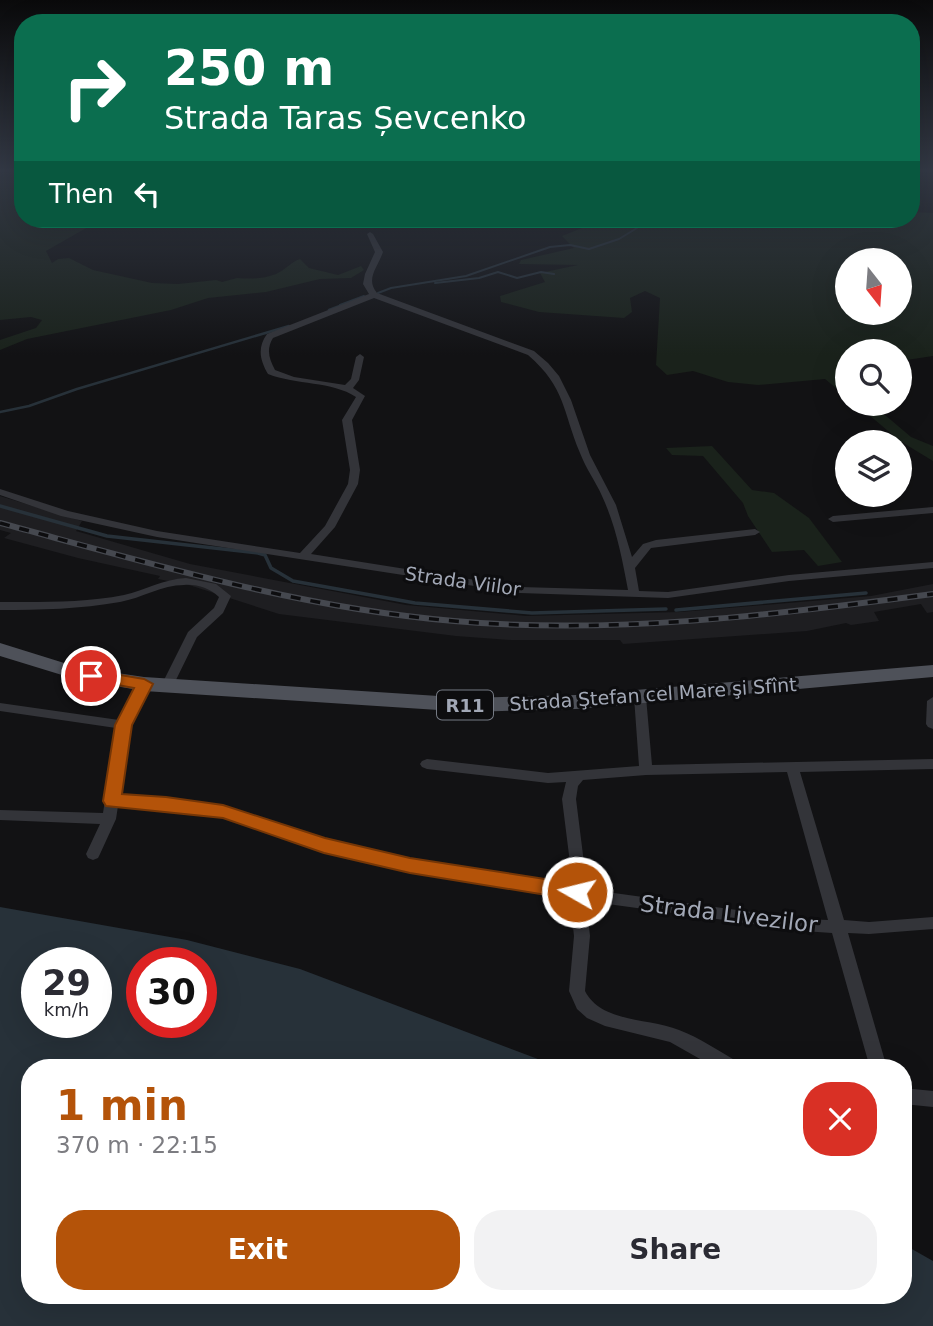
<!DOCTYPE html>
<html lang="en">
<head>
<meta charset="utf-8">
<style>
  :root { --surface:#fff; --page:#f2f2f3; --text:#2b2b33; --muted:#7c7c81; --accent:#b45309 }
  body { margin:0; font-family:"DejaVu Sans",sans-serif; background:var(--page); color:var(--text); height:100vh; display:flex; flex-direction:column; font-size:26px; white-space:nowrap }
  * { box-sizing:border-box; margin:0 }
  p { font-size:23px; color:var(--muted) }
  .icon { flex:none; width:38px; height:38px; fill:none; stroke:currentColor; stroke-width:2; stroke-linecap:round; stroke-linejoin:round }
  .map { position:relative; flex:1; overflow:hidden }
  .panel { position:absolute; left:21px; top:1059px; width:891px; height:245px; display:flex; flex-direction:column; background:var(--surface); border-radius:28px; box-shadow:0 7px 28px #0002 }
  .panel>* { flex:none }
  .top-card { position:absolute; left:14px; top:14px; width:906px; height:214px; border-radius:28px; box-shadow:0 7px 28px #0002; background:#0b6e4f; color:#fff; overflow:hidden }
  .needle { width:46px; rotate:163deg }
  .fabs { position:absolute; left:835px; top:248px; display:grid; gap:14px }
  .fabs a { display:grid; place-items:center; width:77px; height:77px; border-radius:50%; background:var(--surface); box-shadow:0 7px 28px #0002; font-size:35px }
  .speed { position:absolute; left:21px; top:947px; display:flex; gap:14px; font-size:35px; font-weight:700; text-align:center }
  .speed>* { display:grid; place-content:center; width:91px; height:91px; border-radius:50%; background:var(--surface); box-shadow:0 7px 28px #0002; line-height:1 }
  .speed small { font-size:18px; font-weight:400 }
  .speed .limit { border:10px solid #d22; background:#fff; color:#111 }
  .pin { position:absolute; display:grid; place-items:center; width:60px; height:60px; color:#fff; margin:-30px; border:4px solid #fff; border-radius:50%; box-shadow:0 2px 7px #0007 }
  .me { position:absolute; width:77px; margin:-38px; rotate:278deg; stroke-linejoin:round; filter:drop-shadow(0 0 5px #0008) }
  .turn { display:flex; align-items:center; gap:24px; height:147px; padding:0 35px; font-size:32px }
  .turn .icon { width:91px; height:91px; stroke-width:2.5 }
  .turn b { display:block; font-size:49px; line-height:60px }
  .then { display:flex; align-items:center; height:66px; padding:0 35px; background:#0003; gap:14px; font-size:26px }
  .round { display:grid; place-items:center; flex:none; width:74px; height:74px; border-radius:28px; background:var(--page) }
  .headline { display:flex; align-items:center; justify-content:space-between; height:119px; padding:0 35px }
  h1 { font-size:42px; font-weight:800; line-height:52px; color:var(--accent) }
  .button { display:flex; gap:14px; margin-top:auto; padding:14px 35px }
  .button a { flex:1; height:80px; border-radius:28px; background:var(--accent); color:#fff; font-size:28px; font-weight:800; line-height:80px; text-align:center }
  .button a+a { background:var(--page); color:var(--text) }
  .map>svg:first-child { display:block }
  .built { fill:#1e1e21 }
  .green { fill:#1a221b; fill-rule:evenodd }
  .water { fill:#273139; fill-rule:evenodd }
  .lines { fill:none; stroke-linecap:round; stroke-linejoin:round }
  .stream-far2 { stroke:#273139; stroke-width:2 }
  .stream-far1 { stroke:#273139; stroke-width:2.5 }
  .stream { stroke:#273139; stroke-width:3.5 }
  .street { fill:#333439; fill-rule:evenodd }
  .primary { fill:#4e5159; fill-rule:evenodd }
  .rail-casing { stroke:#45484f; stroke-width:6 }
  .rail { stroke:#0d0d0f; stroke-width:3.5; stroke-dasharray:10; stroke-linecap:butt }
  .route { fill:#b45309; stroke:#753606; stroke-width:2 }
  .labels { text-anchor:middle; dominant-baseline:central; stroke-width:6; stroke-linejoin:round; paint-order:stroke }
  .shield { fill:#0d0d0f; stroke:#757a84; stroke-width:2 }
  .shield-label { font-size:18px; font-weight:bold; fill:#a2a8b6 }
  .street-label { font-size:19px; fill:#a2a8b6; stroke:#0d0d0f }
  .near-street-label { font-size:23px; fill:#a2a8b6; stroke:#0d0d0f }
</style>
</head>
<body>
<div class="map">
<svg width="933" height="1326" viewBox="0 0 933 1326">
  <rect width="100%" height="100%" fill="#121214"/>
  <polygon class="built" points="0,496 82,521 76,531 190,564 406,605 526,616 680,612 871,596 933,584 933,612 927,613 921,604 874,612 879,621 851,625 846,623 807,631 623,644 620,640 511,640 456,636 279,614 189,585 158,579 160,576 78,558 4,538 11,533 0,530"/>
  <g class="green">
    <path d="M0 170 23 172V219H102L46 251 52 263 58 259 69 258 93 270 152 283 178 284 216 280 222 282 237 278C250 279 263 279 276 274 285 270 291 262 300 259L309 268 338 275 361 266 364 270 351 278 320 279 266 292 208 298 171 310 27 339 0 350V340L36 328 42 320 31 317 0 320Z"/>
    <path d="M912 212 933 213V356L900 361V352H847V364L841 365 838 369 845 377 839 378 847 383V397L825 379 758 385 728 382 693 371 667 375 656 365 660 298 645 291 630 298 632 312 624 318 539 312 501 302 500 296 545 282 540 273 578 265 519 264 521 260 574 248 562 236 587 226 767 219H912ZM847 261H900V313H847Z"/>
    <polygon points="856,404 872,404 911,437 933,446 933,461 900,441"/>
    <polygon points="712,446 752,490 774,493 809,518 842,562 818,566 804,550 772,552 748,516 743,503 703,456 672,455 666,448"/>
  </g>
  <path class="water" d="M0 907 187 940 300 969 559 1067 30 1068V1295H903V1244L933 1261V1326H0ZM37 962H96V1022H37ZM142 962H201V1022H142Z"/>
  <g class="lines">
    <g class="stream-far2">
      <polyline points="435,283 479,278 498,272 517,278 541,272 554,274"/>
      <polyline points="378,293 391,288 466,276 550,247 570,245 589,249 619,239 637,228"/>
      <polyline points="340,305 364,296"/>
    </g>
    <g class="stream-far1">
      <polyline points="329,310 345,304"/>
      <polyline points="0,412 29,406 77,389 289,326"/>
    </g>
    <g class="stream">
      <polyline points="0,506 107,536 258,553 265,555 271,568 293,581 415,603 532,613 666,609"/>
      <polyline points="676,610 866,593"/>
    </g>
    <g class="street">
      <path d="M370 232 373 234 383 252C378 267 365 279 377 293L534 351 548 363 559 376 571 400 590 455 616 505 632 557 643 544 656 540 755 529 760 532 755 535 651 548 635 568 639 591 668 592 789 575 933 562V568L789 581 668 598 520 593 157 537 61 516 0 495V489L68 511 157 531 300 553 325 526 348 484 350 470 342 420 356 397C332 381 296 385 268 374 260 360 257 348 267 334L369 294 363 284 365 274 375 252 367 234ZM374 298 528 355C566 388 562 410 580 453 586 469 596 482 602 496 616 526 622 558 628 590L520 587 311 554 335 527 358 484 360 470 352 420 365 396 353 388 359 380 364 357 360 354 356 357 351 379 345 385 294 377 275 370C269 359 266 349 273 338Z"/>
      <polygon points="933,507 933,513 833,522 828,519 833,516"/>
      <path d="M186 578 216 584 231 596 223 613 197 637 173 686 167 690 161 686 188 632 214 608 219 597C209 588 197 584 184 585 162 585 142 598 120 602 81 609 40 610 0 610V602C41 602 83 603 124 595 145 590 164 579 186 578Z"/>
      <path d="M144 680 150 684 130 725 119 796 166 798 224 807 324 839 432 864 569 886 570 863 562 799 566 782 548 783 427 769 422 767 420 764 422 761 427 759 548 773 639 766 634 697 640 693 646 697 652 765 933 759V769L800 772 844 920 869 922 933 917V929L869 934 848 933 887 1068H870L832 933 803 931 586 901 590 936 585 991C601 1023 650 1018 679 1030 700 1038 719 1051 738 1062L740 1068H716L670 1042 605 1026 587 1018 577 1009 569 991 574 936 570 899 432 876 324 851 223 817 166 808 118 806 116 819 100 854 98 858 93 860 88 858 86 854 100 824 0 820V810L103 813 116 728 0 711V703L119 720 140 681ZM787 772 828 920 803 919 585 889 584 863 576 799 578 786 583 780 646 775Z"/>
      <polygon points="933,697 933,729 928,727 926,724 927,701"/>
      <polygon points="903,1088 933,1091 933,1107 903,1104"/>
    </g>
    <polygon class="primary" points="0,643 77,667 144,677 469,698 576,695 933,665 933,677 576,709 469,712 144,691 75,679 0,656"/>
    <g class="rail-casing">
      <path id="rail" d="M0 523C149 563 299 608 454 621 614 635 774 615 933 594"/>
    </g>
    <use href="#rail" class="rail"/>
  </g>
  <linearGradient id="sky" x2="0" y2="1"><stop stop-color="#0a0a0b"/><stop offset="0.48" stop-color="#333945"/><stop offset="1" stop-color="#333945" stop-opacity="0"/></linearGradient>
  <rect width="933" height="355" fill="url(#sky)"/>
  <polygon class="route" points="91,670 144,679 153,684 132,725 122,794 166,797 223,805 325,838 410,858 577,884 584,886 586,892 584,898 577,900 410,873 324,853 223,818 106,806 103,801 115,725 134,688 85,679 83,676 85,672"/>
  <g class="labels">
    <rect class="shield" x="437" y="690.5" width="56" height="29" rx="5"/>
    <g class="shield-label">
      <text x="465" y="705">R11</text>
    </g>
    <g class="street-label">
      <text transform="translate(463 581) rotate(8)">Strada Viilor</text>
      <text transform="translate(653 694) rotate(-4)">Strada Ştefan cel Mare şi Sfînt</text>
    </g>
    <g class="near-street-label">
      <text transform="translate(729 914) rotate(7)">Strada Livezilor</text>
    </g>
  </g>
</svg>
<div class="fabs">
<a><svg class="needle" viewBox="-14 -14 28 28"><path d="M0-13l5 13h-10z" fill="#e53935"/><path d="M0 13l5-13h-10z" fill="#7c7c81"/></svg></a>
<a><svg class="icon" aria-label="search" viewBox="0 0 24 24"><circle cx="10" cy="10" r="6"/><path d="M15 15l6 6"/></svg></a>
<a><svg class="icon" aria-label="layers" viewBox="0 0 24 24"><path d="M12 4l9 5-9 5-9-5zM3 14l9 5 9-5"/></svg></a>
</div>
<div class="speed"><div>29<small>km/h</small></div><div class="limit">30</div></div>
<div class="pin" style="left:91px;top:676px;background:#d93025"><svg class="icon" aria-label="arrive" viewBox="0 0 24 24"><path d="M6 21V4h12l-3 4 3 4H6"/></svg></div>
<svg class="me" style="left:577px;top:892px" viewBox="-20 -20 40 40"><circle r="17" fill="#b45309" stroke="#fff" stroke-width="3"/><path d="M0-11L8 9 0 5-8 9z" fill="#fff"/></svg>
<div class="top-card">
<div class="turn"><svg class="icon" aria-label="right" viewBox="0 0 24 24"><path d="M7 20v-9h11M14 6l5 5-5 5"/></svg><div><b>250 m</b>Strada Taras Șevcenko</div></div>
<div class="then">Then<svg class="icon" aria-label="left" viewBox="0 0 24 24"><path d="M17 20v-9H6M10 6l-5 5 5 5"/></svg></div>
</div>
<section class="panel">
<div class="headline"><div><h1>1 min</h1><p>370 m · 22:15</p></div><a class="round" style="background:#d93025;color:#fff"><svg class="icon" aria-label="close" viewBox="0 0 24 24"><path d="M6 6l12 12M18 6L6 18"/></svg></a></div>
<div class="button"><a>Exit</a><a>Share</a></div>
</section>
</div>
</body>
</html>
